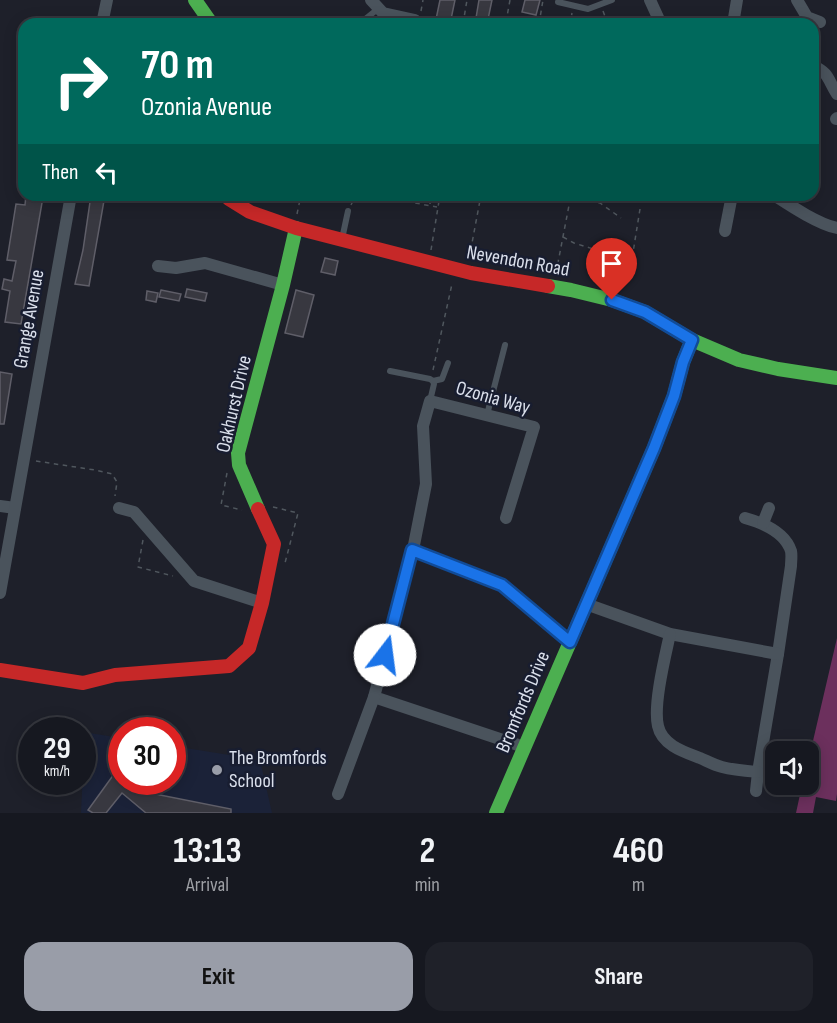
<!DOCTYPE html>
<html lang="en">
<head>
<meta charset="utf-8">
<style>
  :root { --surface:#161820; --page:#1f2129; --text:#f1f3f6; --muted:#9ea0a5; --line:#35373e; --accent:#999da8 }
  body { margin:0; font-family:"Sofia Sans Condensed",sans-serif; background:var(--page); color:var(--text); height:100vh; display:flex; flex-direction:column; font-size:22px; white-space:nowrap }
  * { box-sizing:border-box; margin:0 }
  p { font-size:20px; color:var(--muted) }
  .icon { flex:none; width:33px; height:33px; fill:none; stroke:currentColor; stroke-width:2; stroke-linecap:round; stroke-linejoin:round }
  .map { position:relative; height:813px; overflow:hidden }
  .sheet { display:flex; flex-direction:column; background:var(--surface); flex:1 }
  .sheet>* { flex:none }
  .banner { position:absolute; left:18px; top:18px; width:801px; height:183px; border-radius:18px; box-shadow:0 3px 15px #0003,0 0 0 2px var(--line); background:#00695c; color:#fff; overflow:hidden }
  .controls { position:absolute; left:765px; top:741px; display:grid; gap:12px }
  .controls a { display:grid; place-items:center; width:54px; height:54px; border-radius:12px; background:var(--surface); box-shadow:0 3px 15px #0003,0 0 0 2px var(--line); font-size:30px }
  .speed { position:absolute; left:18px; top:717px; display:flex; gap:12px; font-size:30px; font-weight:700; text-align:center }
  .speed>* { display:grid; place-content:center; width:78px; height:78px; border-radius:50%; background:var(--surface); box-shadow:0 3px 15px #0003,0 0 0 2px var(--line); line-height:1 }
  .speed small { font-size:15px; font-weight:400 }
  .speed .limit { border:9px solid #d22; background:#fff; color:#111 }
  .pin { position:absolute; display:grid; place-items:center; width:51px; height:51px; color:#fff; margin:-62px -26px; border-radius:50% 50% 50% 0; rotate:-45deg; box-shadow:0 0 6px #0007 }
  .pin .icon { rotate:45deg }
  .me { position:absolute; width:66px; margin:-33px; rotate:15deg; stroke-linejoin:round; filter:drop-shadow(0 0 4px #0008) }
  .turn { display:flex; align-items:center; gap:21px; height:126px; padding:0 24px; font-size:27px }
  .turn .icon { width:78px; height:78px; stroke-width:2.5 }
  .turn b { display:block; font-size:42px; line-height:51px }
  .then { display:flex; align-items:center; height:57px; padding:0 24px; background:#0003; gap:12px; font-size:22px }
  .eta { display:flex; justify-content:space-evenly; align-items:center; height:102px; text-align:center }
  .eta b { font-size:36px; font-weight:700; line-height:42px }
  .action { display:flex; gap:12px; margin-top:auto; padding:12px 24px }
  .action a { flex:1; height:69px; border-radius:18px; background:var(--accent); color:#111; font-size:24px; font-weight:700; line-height:69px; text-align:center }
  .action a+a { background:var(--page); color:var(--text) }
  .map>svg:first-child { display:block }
  .built { fill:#1b2238 }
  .forest { fill:#6c305d }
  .building { fill:#383840; stroke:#5f5e68; stroke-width:1.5 }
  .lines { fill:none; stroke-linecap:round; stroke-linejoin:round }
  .path { stroke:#50575e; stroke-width:1.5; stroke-dasharray:4.5 4.5; stroke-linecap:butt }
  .lane { stroke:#4a535c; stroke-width:6 }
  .street { stroke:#4a535c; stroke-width:12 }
  .fast { stroke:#4caf50; stroke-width:14 }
  .jam { stroke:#c62828; stroke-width:14 }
  .route-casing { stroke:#114b97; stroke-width:15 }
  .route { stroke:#1a73e8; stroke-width:10 }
  .poi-dot { fill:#999da8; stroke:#181d30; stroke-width:2 }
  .labels { text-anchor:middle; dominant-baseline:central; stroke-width:5; stroke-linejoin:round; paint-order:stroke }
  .street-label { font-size:20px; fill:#dbe0ec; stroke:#181d30 }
  .poi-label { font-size:20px; fill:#dbe0ec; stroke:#181d30; text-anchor:start }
</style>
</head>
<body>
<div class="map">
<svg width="837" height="813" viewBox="0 0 837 813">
  <rect width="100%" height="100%" fill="#1e202a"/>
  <polygon class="built" points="83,732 121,738 122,782 172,782 173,746 260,760 272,813 81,813 84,748"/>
  <polygon class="forest" points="837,638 837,794 836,801 816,797 813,813 796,813 802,785 808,784 809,758"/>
  <g class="building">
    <polygon points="440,0 455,0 450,24 435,24"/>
    <polygon points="479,0 492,0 487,24 475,24"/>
    <polygon points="525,0 540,0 536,15 522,12"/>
    <polygon points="26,195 37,195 43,197 21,324 5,322 10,291 2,289 4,279 12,281 16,261 7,260 12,229 16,204 25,205"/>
    <polygon points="92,195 105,195 89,286 75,284 83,250 90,202 91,202"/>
    <polygon points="325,258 338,261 335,275 321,272"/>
    <polygon points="187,289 207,293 205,301 185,297"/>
    <polygon points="161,290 181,294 179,301 159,297"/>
    <polygon points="296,290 314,295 303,337 285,333"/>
    <polygon points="147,291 158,293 156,302 146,300"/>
    <polygon points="0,372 12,374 4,424 0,424"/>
    <polygon points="122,763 122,782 127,782 140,791 231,809 231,813 146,813 122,793 106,813 93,813 88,810"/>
  </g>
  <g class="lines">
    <g class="path">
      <polyline points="510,0 506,22 521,24"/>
      <polyline points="421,11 423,0"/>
      <polyline points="603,11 608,24"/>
      <polyline points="463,24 467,0"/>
      <polyline points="539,24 543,0"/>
      <polyline points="570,24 572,13"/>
      <polyline points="371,195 437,207"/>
      <polyline points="572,197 600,203 621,218"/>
      <polyline points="430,204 431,195"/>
      <polyline points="351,205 356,195"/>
      <polyline points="297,214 301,195"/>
      <polyline points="563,237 574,243 606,253 631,265 640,209"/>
      <polyline points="431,250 440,195"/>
      <polyline points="469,259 481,195"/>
      <polyline points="556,273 571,195"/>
      <polyline points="433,370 452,284"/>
      <polyline points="36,461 95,470 112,474 117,482 115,496"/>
      <polyline points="227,473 221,505 242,510"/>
      <polyline points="273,507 298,513 285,563 283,563"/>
      <polyline points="143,540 138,567 173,576"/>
    </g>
    <g class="lane">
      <polyline points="558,2 588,9 612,0"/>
      <polyline points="359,24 379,8"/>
      <polyline points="342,239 348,211"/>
      <polyline points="390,371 430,379 433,381 434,384 430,401"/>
      <polyline points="433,381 442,379 448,363"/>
      <polyline points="487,415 505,345"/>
    </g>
    <g class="street">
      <polyline points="371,0 383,13 415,20"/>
      <polyline points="650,0 661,24"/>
      <polyline points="797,0 807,17 820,22"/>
      <polyline points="102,24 107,0"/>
      <polyline points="733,24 737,0"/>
      <path d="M813 66C830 73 828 81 837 94"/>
      <polyline points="836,119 837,118"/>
      <path d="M774 195C791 206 818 224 837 228"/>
      <polyline points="725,231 732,195"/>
      <polyline points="158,266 176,268 205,263 283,285"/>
      <polyline points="0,506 15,508"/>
      <polyline points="119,508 134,512 194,581 262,603"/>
      <path d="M745 518C763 523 785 532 791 551 792 556 791 561 791 566L778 654 758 772 756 791"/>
      <polyline points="763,523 769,508"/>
      <polyline points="413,550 426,484 423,426 430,401 534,427 506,518"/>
      <polyline points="0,593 71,195"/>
      <polyline points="586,604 670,634 778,654"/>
      <path d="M670 634C665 657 653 705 658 726 662 745 684 752 700 758 707 761 714 765 722 767 733 770 746 771 758 772"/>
      <polyline points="524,747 374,697 413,550 502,585 570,642"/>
      <polyline points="338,794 374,697"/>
    </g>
    <g class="fast">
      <polyline points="195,0 209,20 209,24"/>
      <polyline points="548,286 571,290 612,300 645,312 692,340 739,360 778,369 837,378"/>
      <polyline points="258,509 239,465 238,453 283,285 296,228"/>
      <polyline points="496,813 654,448 674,396 683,362 692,340"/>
    </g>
    <g class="jam">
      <polyline points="225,195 229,199 250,212 296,228 471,273 548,286"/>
      <polyline points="0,670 83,683 115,675 229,666 249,648 262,603 274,544 258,509"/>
    </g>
  </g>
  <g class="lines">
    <g class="route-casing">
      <polyline id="route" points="385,655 412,550 502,585 570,642 654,448 674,396 683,362 692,340 645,312 612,300"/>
    </g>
    <use href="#route" class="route"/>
  </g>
  <circle class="poi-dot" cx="217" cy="770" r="6"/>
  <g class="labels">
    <g class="street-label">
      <text transform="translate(518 261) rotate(10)">Nevendon Road</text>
      <text transform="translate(29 319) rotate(-80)">Grange Avenue</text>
      <text transform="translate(493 398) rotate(16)">Ozonia Way</text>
      <text transform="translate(234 404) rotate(-77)">Oakhurst Drive</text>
      <text transform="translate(523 702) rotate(-67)">Bromfords Drive</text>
    </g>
    <g class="poi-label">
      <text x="229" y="758">The Bromfords<tspan x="229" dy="23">School</tspan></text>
    </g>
  </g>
</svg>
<div class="controls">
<a><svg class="icon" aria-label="sound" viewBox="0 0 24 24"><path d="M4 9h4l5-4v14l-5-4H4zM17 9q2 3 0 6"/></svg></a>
</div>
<div class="speed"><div>29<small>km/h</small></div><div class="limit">30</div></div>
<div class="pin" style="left:612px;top:300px;background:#d93025"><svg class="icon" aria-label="arrive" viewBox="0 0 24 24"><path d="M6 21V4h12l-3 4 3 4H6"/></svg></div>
<svg class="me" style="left:385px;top:655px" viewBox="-20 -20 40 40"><circle r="19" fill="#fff"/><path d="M0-13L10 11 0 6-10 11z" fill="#1a73e8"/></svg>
<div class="banner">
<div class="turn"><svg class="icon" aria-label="right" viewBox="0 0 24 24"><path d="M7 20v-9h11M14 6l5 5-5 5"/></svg><div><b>70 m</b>Ozonia Avenue</div></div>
<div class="then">Then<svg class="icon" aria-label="left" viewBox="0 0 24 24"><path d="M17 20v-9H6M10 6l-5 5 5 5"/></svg></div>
</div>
</div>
<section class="sheet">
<div class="eta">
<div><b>13:13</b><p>Arrival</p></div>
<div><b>2</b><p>min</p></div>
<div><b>460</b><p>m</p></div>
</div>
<div class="action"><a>Exit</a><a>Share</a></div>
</section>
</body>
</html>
